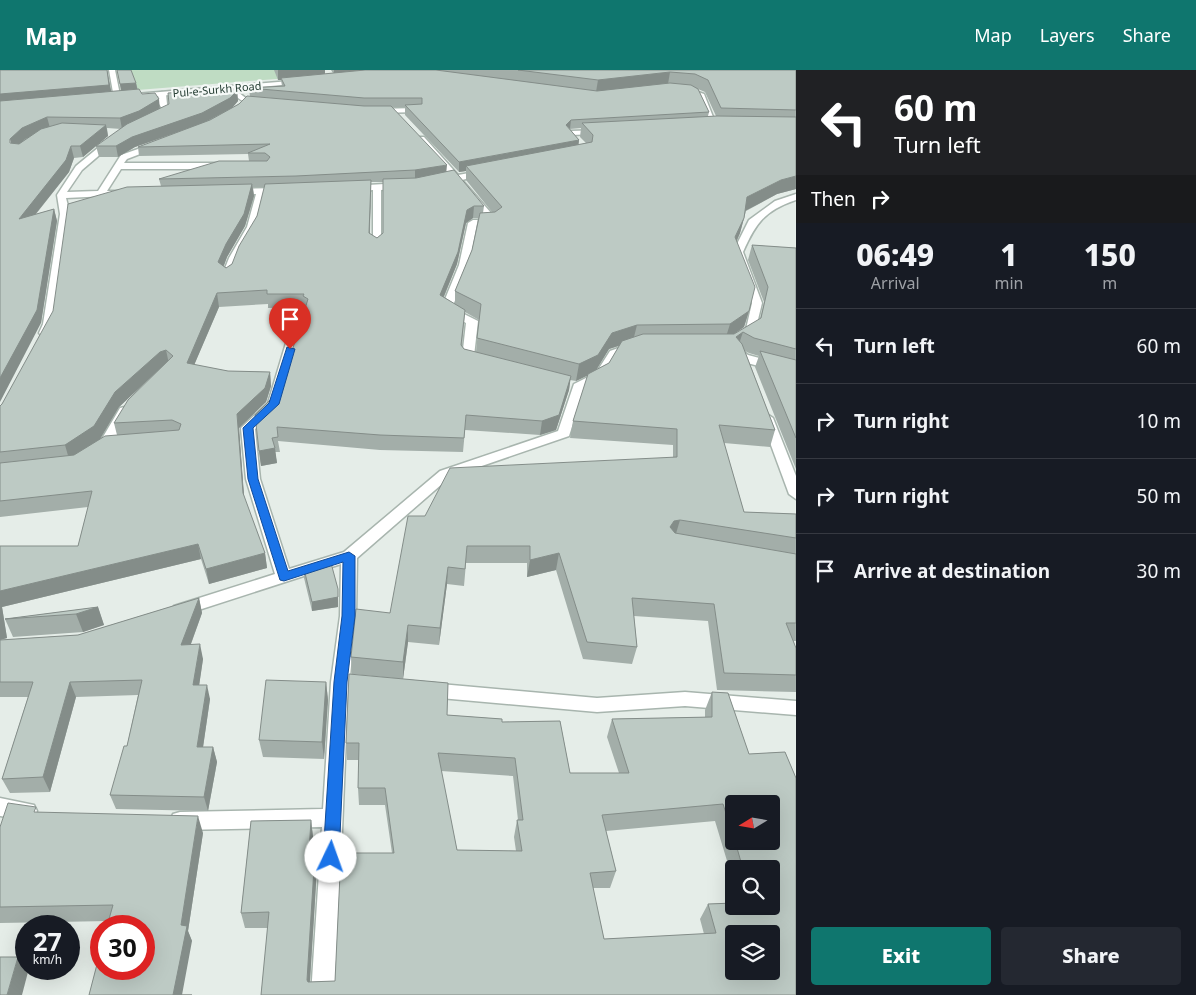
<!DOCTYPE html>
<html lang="en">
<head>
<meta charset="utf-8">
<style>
  :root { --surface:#171b24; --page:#242831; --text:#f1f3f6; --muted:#9ea1a6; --line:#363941; --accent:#0f766e }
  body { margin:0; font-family:"Noto Sans",sans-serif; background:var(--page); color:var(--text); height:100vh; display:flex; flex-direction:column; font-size:19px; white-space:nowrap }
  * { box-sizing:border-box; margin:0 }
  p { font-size:16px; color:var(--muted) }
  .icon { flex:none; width:28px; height:28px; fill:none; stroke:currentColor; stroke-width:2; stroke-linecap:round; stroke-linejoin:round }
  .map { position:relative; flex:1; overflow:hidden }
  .side { display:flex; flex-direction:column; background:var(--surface); width:400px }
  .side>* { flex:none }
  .banner { background:#202124; color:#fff; overflow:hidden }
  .needle { width:32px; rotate:259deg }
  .controls { position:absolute; left:725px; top:725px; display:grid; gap:10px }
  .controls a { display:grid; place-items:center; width:55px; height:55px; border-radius:5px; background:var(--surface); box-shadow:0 5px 20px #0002; font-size:25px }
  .speed { position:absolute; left:15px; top:845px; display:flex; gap:10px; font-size:25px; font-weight:700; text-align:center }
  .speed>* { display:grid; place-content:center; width:65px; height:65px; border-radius:50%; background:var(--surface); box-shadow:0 5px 20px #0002; line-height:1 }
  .speed small { font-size:12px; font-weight:400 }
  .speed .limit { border:8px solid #d22; background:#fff; color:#111 }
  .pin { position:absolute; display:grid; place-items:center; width:42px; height:42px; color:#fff; margin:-51px -21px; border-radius:50% 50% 50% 0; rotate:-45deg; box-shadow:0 0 5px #0007 }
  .pin .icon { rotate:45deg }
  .me { position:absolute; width:55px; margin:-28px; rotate:3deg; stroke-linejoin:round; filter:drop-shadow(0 0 4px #0008) }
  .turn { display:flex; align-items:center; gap:18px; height:105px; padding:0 15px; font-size:22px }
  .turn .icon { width:65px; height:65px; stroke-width:2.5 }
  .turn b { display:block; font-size:35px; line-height:42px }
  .then { display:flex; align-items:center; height:48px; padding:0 15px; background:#0003; gap:10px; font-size:19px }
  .eta { display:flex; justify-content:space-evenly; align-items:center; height:85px; text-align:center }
  .eta b { font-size:30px; font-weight:800; line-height:35px }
  .cta { display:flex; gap:10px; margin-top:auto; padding:10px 15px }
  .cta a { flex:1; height:58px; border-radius:5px; background:var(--accent); color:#fff; font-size:20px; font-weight:800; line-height:58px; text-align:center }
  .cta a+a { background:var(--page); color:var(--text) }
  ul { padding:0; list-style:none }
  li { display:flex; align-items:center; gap:15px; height:75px; padding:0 15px; border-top:1px solid var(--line) }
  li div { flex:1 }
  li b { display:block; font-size:19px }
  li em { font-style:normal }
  header { display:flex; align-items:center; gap:30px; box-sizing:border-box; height:70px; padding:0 25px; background:var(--accent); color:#fff }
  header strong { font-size:24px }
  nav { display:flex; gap:28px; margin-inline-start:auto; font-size:18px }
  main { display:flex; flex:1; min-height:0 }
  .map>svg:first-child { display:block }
  .green { fill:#bfdcc3 }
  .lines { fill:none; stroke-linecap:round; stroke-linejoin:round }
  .service-casing { stroke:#a8b5ae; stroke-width:3 }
  .minor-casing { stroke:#a8b5ae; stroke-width:3 }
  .tertiary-casing { stroke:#a8b5ae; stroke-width:3 }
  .service { fill:#fff; fill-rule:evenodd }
  .minor { fill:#fff; fill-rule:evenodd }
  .tertiary { fill:#fff; fill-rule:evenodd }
  .wall { fill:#a3aea9; fill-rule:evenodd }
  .shaded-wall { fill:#848d89 }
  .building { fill:#bdcac4; stroke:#848d89; fill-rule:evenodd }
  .route { fill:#1a73e8; stroke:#114b97 }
  .labels { text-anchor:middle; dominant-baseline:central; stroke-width:4.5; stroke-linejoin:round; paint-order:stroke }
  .far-street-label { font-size:11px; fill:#253d33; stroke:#f5f9f7 }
</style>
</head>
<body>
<header>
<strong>Map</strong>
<nav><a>Map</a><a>Layers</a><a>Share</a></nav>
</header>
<main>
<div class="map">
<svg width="796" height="925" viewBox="0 0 796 925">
  <rect width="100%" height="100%" fill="#e5ede8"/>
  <polygon class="green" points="123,0 311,0 314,6 125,21"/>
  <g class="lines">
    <g class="service-casing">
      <polygon id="service" points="683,17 704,24 717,57 710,55 698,27 681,20"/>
    </g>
    <g class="minor-casing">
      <g id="minor">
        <polygon points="109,0 115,0 121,30 114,28"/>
        <path d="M230 16 247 29 266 33C252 41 237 28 228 19Z"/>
        <polygon points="162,22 166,24 167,34 171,40 159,51 153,51 153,47 163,40 159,34 158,24"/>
        <polygon points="418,38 421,38 421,42 374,43 370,41 374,39"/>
        <polygon points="604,60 604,64 601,64 570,65 566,63 570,61"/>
        <polygon points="418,67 424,67 458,105 486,100 490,103 462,110 499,152 494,155 477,156 469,195 452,238 478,251 474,286 483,287 483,293 464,291 462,288 466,253 441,239 459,195 468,153 473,150 487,150 453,111 437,113 437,109 450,107 418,71"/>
        <polygon points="110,68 117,70 82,100 67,122 98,121 121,85 158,72 161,72 161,76 127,89 124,93 223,93 227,96 223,99 121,99 107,121 128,121 128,125 66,128 70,144 55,254 49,265 41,265 39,263 43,254 60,144 57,125 76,96"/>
        <polygon points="402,113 406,116 405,118 381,120 381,176 373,178 373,120 350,122 346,119 350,116"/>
        <polygon points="230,119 282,118 286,121 282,124 265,124 257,157 239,188 232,206 227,209 222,206 229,188 247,157 256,124 233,124 230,123"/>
        <path d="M796 124V130C764 141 756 153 743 182L762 233 755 262 745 269H737V265L746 259 752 233 733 182 749 150 775 131Z"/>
        <polygon points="301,240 307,243 280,334 255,359 260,409 289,499 344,482 440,401 558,361 574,314 596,303 610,281 633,273 639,276 618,285 604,308 584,319 569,366 450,407 357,488 356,546 350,606 375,610 378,615 375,620 369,622 348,620 335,925 311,925 322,757 180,760 173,758 170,751 173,744 180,742 323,739 331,612 340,546 341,494 180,546 174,544 172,540 174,536 275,504 246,409 241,358 268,333 295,243"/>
        <polygon points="733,274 748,285 796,298 796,306 740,291 727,278"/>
        <path d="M125 337 131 341C123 355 112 388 92 383L90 380 100 372 120 338Z"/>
        <polygon points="767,344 773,348 796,406 796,429 789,424 761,348"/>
        <polygon points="429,613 597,628 685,622 796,631 796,645 685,636 597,642 429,627 423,625 420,620 423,615"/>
        <polygon points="0,728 34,735 37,741 34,747 27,750 0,746"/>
      </g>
    </g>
    <g class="tertiary-casing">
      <polygon id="tertiary" points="302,10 304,13 136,28 132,26 136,24"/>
    </g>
    <use href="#service" class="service"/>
    <use href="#minor" class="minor"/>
    <use href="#tertiary" class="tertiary"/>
  </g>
  <g class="wall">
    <path d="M0 0H107L111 22 121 21 117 0 136 13 138 20 142 24 160 38 237 21 238 31 232 38 250 27 249 18 282 16 281 10H278L274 0H325V4L333 3 331 0H796V119L777 124 746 141 740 163 737 171 749 241 744 257 736 263 760 249 764 232 748 190 752 175 796 178V399L755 297 759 286 749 283 745 281 775 360 770 377 724 373 744 442 796 444V571H793L796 578V622L717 620 708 551 634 546 637 577 632 594 583 589 556 500 527 507V493H466L464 516 447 514 439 575 408 572 403 609 352 604 351 587 390 543 425 446 673 387V375L570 368 573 351 588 305 576 311 570 310 569 320 556 360 540 365 465 360 463 382 380 380 278 371 280 382H275L277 393 261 396 259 381 280 320 305 240 304 237 268 238V234L219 237 194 295 228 301 270 302 271 316 266 332 239 358 244 428 265 483 267 498 209 514 201 489 2 537 7 568 0 570V476H78L88 437 0 447V336L2 334 161 116 159 109 249 91 248 84 139 86 138 77 173 64 135 77 118 87H99L96 76 121 59 107 58 108 66 83 87 74 88 69 102 36 144 54 139 57 151 41 253ZM698 19 705 22 716 46H708L709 42ZM392 37H405V45L459 102 466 101V110L492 142 483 143 484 136 446 102ZM581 58 580 67 586 73 578 75 579 70 570 59ZM371 112H383V163L377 168 370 164ZM253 117H265L257 146 232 194 226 198 224 196 227 187 245 156 254 126ZM473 148H478L472 180 455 221V234L444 227 457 194 466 153ZM465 242 479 250 476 282 464 279 462 276ZM619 276 609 293 596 300 609 279ZM163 296 114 353 117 365 99 369 119 337Z"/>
    <polygon points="304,499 338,528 338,537 312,541 304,508"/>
    <polygon points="199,528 202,543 191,574 203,589 199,615 210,629 203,677 213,677 217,692 208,741 116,739 110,725 127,676 138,625 76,627 50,722 10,723 2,709 28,627 0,627 0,570 78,565"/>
    <polygon points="98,537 104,555 83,562 13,567 5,549"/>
    <path d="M349 604 448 613 447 645 502 649V652L560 651 570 703H619L607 667 612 649 705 647V640L712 622 728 623 749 684 785 682 796 708V925H261L268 858H245L241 843 251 751 311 750 313 767V782H315L317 798 310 912 335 911 341 783H392L385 735H359L358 718 359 690H347L346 673ZM441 701 513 706 518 750H517L514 767 516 781 457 780ZM734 734H771V771H734ZM715 751 734 814V799H771V836H734V833L708 834 700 849 704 864 604 869 593 818H610L616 801 606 761ZM734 864H771V901H734Z"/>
    <polygon points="326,612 328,630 324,689 263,687 259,670"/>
    <polygon points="38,742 203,763 188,861 192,871 89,925 109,851 0,853 0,757"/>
  </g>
  <g class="shaded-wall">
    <polygon points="107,0 112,25 0,35 0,24"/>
    <polygon points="278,0 325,0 325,6 281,8 281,10 278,10"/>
    <polygon points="334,0 389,0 334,5"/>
    <polygon points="670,2 668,14 596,22 598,10"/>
    <polygon points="136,13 138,23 122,24 120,14"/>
    <polygon points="237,21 238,31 232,38 203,53 135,77 118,87 116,76 132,67"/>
    <polygon points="159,29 160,40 122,59 120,48"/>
    <polygon points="47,47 50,58 25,69 13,81 10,69 22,58"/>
    <polygon points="571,50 570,59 566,55"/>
    <polygon points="106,55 108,66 83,87 80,76"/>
    <polygon points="579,70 578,80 466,96 466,101 459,102 459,92"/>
    <polygon points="71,76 74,88 69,102 22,161 19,149"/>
    <polygon points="447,95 446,105 415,110 415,100"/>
    <polygon points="796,106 796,119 777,124 743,142 747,127 781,110"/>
    <polygon points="371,110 371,122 369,176 369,163"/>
    <polygon points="252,114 254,126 245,156 227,187 220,205 218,192"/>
    <polygon points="474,136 473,148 466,153 457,194 439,238 440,225 467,140"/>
    <polygon points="54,139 57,151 41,253 0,332 0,308"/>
    <polygon points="744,148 740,163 731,183 735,167"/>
    <polygon points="217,223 219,237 189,307 187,293"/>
    <polygon points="749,241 744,257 725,270 730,254"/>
    <polygon points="637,255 633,271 609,279 595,302 576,311 579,294 612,263"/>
    <polygon points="743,262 738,277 736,267"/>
    <polygon points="166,280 169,294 163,296 119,337 99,371 69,389 65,375 115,322 160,282"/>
    <polygon points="270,302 271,316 266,332 239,358 245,438 243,423 237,344"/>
    <polygon points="571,306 569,320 556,360 540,365 542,351"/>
    <polygon points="275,378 277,393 261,396 259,381"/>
    <polygon points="680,450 675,467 670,457 674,451"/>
    <polygon points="198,474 201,489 2,537 7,568 0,570 0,521"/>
    <polygon points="265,483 267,498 209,514 206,499"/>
    <polygon points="559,483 556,500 527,507 530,490"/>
    <polygon points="448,497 447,514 439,575 440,558"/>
    <polygon points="338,519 338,537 312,541 312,532"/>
    <polygon points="199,528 202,543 185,590 181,575"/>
    <polygon points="98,537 104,555 83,562 76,544"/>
    <polygon points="408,555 408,572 403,609 403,592"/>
    <polygon points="200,574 203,589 197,630 193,615"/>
    <polygon points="70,612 76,627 50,722 43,707"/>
    <polygon points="326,612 328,630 324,689 322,672"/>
    <polygon points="207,615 210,629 201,691 197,677"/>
    <polygon points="213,677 217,692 208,741 204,727"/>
    <polygon points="198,746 203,763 188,861 192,871 182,925 173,925 181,855"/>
    <polygon points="311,750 313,767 312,798 309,782"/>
    <polygon points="315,782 317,798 309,925 307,910"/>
    <polygon points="18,887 28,902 22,925 7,925"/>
  </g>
  <g class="building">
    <polygon points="0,0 107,0 109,15 0,24"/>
    <polygon points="117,0 131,0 136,13 120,14"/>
    <polygon points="365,0 436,0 597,21 670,13 691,15 698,19 709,42 571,50 566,55 579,70 459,92 405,35 422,34 422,28 364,28 249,18 285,16 281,8"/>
    <polygon points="518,0 796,0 796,40 721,38 708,10 695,4 670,2 598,10"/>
    <polygon points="139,19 142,24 155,23 159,29 139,41 120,48 47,47 22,58 10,69 10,73 19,74 41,59 62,53 106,55 80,76 71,76 66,90 19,149 54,139 37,240 0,308 0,31"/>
    <polygon points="234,19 237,21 230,28 202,43 132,67 116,76 96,76 127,54 169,34 168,23"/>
    <polygon points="247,26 364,36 391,36 447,95 415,100 296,106 159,109 219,91 267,91 270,87 265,83 248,83 270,74 138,77 210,50 239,34"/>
    <polygon points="717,46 796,47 796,106 781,110 747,127 744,148 735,167 755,217 749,241 730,254 637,255 612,263 598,285 579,294 477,268 481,234 455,221 472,180 480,143 495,142 502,137 466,96 592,72 593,65 582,53"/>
    <polygon points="454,100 484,136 474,136 467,140 458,182 440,225 465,240 461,275 464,279 571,306 559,345 542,351 466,345 464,368 380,365 277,357 278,367 272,368 275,378 259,381 255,345 280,320 308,229 303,226 304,224 267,224 267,220 217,223 187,293 228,301 270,302 265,318 237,344 243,423 265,483 206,499 198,474 0,521 0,476 78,476 92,421 0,431 0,393 74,385 105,366 179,360 181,354 172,350 114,353 128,330 173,286 166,280 160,282 115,322 94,356 65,375 0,382 0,336 2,334 53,241 68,134 127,117 252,114 244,144 226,174 218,192 226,198 232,194 239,176 257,146 265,114 371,110 369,163 377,168 383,163 383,109 416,108"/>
    <polygon points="752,175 796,178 796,279 754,268 743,262 736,267 742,274 775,360 719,355 744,442 796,444 796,468 680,450 674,451 670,457 675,463 796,484 796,553 786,553 796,578 796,605 724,603 714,534 632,528 637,577 587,572 559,483 530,490 530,476 467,476 465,499 448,497 440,558 408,555 403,592 351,587 356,539 390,543 408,446 425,446 450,398 677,387 677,359 573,351 588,304 609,293 622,271 643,264 734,264 761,248 768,217"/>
    <polygon points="760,281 796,290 796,368"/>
    <polygon points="331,493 338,519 338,527 312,532 304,499"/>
    <polygon points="199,528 181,575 200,574 193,615 207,615 197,677 213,677 204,727 110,725 124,676 127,676 142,610 70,612 43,707 2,709 33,612 0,612 0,570 78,565"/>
    <polygon points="98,537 76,544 5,549"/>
    <path d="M349 604 448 613 447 645 502 649V652L560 651 570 703H629L612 649 712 647V622L728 623 749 684 785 682 796 708V925H261L269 842 241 843 251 751 311 750 309 782H315L307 910 308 912 335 911 341 783H394L385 718H358L359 673H346ZM438 683 515 688 523 750H517L522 781 457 780ZM723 734 734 768V734H771V771H735L743 799H771V836H734V833L708 834 716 863 604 869 590 803 616 801 602 745ZM734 864H771V901H734Z"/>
    <polygon points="266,610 326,612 322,672 259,670"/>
    <polygon points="8,733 36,737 34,742 198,746 181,855 187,856 173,925 192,925 89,925 101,879 101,899 144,899 144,856 107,856 113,835 0,837 0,757"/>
    <polygon points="0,887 18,887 7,925 0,925"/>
  </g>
  <polygon class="route" points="287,277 295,279 279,334 253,358 258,409 288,501 349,482 355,486 355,546 347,612 339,787 336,793 331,795 325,793 323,787 334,612 342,546 343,492 284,511 280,510 248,409 243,358 269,333"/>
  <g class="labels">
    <g class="far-street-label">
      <text transform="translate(217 19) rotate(-5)">Pul-e-Surkh Road</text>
    </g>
  </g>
</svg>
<div class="controls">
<a><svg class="needle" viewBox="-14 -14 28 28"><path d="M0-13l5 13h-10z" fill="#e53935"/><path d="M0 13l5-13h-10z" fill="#9ea1a6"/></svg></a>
<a><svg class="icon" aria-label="search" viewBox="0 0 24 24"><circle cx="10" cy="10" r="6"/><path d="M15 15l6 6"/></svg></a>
<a><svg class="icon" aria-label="layers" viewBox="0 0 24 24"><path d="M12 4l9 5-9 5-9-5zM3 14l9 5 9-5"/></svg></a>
</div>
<div class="speed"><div>27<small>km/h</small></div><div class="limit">30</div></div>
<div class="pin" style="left:290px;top:279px;background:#d93025"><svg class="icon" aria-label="arrive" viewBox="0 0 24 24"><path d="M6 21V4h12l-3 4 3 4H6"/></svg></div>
<svg class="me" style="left:331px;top:787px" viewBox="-20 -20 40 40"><circle r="19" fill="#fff"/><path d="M0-13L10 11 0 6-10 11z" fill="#1a73e8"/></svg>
</div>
<section class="side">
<div class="banner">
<div class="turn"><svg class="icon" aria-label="left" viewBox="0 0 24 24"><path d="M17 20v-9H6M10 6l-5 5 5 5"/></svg><div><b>60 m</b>Turn left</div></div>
<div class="then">Then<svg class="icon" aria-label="right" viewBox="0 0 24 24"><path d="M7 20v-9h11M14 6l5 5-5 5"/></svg></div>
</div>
<div class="eta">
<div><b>06:49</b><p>Arrival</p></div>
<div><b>1</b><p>min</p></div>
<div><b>150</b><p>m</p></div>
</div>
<ul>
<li><svg class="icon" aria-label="left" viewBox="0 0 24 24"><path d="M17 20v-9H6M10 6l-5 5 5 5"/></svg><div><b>Turn left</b></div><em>60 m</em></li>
<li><svg class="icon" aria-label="right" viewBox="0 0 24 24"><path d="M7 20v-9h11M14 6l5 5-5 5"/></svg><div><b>Turn right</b></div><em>10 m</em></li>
<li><svg class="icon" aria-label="right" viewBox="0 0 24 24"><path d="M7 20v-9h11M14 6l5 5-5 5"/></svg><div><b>Turn right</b></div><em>50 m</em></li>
<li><svg class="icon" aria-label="arrive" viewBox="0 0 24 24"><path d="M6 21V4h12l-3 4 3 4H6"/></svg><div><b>Arrive at destination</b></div><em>30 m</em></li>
</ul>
<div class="cta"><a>Exit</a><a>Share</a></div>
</section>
</main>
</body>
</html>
